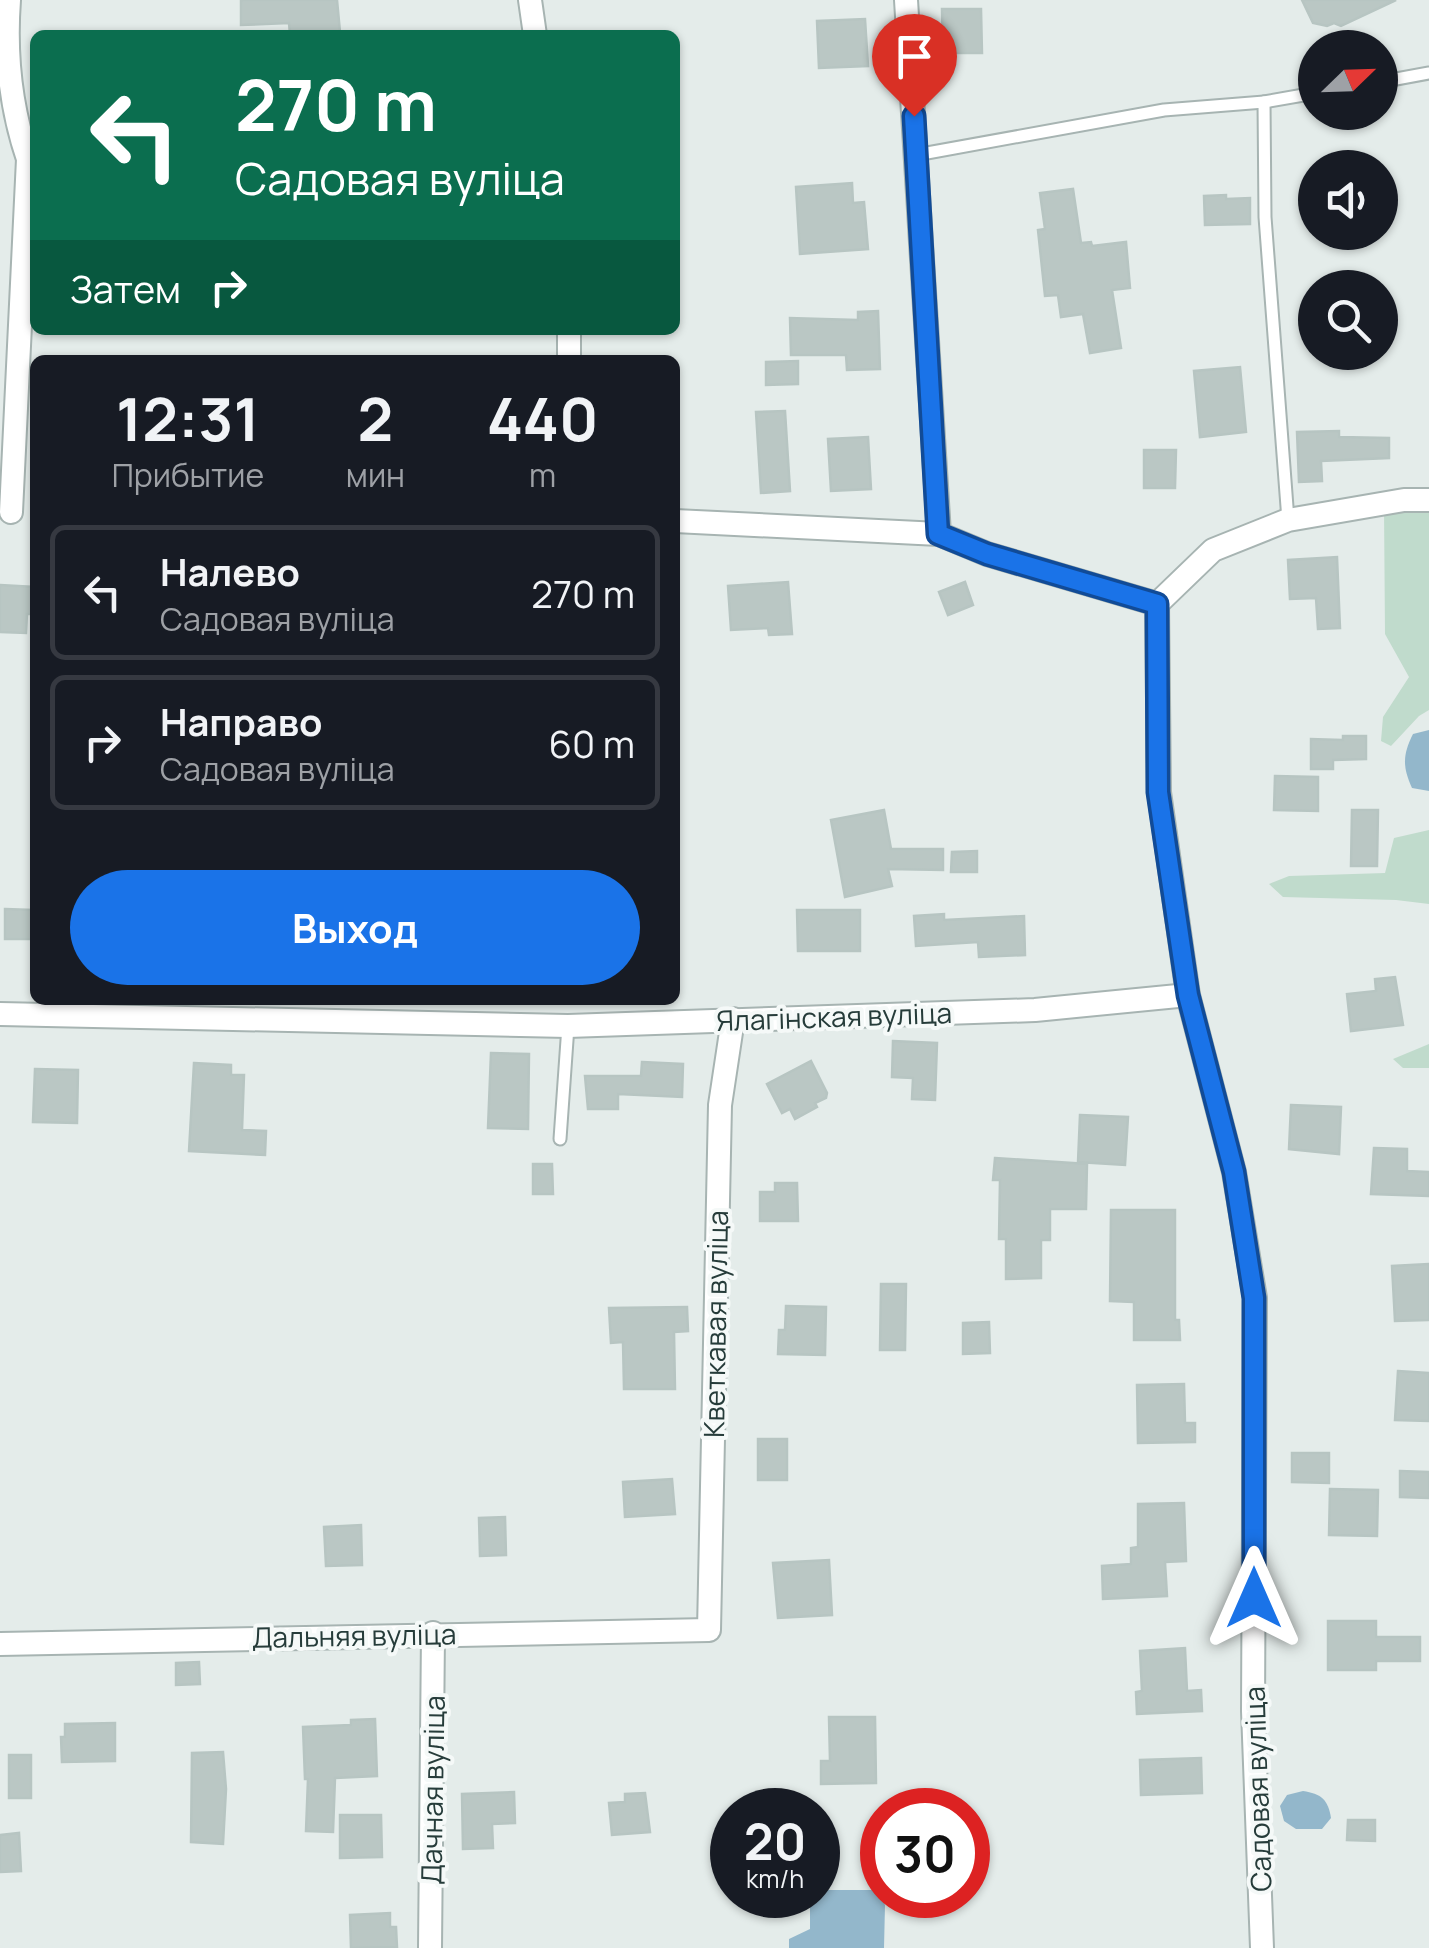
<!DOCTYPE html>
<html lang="ru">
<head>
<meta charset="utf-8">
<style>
  :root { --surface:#171b24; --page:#20242c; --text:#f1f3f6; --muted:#9ea1a6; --line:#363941; --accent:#1a73e8 }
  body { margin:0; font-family:Manrope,sans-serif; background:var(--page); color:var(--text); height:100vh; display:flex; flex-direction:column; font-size:38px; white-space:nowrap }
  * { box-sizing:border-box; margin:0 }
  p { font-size:32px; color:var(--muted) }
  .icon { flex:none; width:55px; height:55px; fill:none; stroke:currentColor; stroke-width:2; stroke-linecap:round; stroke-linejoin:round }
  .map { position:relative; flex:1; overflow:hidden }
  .details { position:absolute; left:30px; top:355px; width:650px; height:650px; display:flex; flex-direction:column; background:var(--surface); border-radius:15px; box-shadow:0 2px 8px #0004 }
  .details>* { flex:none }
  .hud { position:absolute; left:30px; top:30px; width:650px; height:305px; border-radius:15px; box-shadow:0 2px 8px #0004; background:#0b6e4f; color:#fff; overflow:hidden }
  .needle { width:65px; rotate:67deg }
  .buttons { position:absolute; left:1298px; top:30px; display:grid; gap:20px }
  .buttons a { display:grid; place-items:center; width:100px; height:100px; border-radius:50%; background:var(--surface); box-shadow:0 2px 8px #0004; font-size:50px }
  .speed { position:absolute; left:710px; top:1788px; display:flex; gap:20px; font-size:50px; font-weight:700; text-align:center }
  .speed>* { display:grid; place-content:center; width:130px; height:130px; border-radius:50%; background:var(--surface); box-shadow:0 2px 8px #0004; line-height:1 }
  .speed small { font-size:25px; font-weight:400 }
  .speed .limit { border:15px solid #d22; background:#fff; color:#111 }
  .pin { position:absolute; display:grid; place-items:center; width:85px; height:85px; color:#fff; margin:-102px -42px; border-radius:50% 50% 50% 0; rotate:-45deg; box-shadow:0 0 10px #0007 }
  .pin .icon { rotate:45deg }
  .me { position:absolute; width:110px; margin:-55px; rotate:0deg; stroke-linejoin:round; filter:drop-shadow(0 0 8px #0008) }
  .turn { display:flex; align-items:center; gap:35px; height:210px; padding:0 40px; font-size:45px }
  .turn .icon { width:130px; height:130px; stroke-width:2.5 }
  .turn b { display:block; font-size:70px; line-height:85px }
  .then { display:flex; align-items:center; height:95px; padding:0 40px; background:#0003; gap:20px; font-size:38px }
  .eta { display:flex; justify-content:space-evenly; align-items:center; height:170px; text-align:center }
  .eta b { font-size:60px; font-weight:700; line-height:70px }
  .action { display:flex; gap:20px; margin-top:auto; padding:20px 40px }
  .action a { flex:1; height:115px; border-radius:60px; background:var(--accent); color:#fff; font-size:40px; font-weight:700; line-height:115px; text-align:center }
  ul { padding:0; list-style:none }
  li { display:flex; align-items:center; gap:30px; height:135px; margin:0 20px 15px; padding:0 20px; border:5px solid var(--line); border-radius:15px }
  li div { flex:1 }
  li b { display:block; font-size:38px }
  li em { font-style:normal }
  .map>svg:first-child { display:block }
  .green { fill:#c0dbcc }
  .water { fill:#93b7cb }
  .building { fill:#bac7c4; stroke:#b7c5c2; stroke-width:2.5 }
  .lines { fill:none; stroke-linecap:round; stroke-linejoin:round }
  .service-casing { stroke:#a7b4b2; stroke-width:15 }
  .minor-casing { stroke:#a7b4b2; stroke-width:26 }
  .service { stroke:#fff; stroke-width:11 }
  .minor { stroke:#fff; stroke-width:22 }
  .route-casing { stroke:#114b97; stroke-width:25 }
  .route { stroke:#1a73e8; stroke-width:18 }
  .labels { text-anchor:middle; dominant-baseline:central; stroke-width:8; stroke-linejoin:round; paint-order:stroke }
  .street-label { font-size:28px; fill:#263c3a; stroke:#f5f9f8 }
</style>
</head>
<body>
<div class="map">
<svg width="1429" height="1948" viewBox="0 0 1429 1948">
  <rect width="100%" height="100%" fill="#e4ecea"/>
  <g class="green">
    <polygon points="1429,506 1429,710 1419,716 1391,746 1381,741 1383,717 1409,677 1385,634 1384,509"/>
    <polygon points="1429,830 1429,904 1396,900 1283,897 1269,884 1289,876 1385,873 1394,838"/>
    <polygon points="1429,1044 1429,1068 1403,1068 1393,1059"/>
  </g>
  <g class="water">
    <path d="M1429 730V791L1412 788C1402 766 1403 754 1413 734Z"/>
    <path d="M1303 1791C1321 1794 1328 1799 1331 1818L1322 1829H1296L1284 1821 1280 1806 1287 1795Z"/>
    <polygon points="823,1890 878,1890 885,1905 884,1948 789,1948 789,1939 810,1929 810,1899"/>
  </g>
  <g class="building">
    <polygon points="241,0 337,0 340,32 290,35 289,23 241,25"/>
    <polygon points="1302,0 1396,0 1341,26 1334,23 1327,26 1313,23"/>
    <polygon points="942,9 981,9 982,53 943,53"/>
    <polygon points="865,19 868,66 819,68 817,21"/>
    <polygon points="852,183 853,203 864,202 868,249 800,254 796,187"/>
    <polygon points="1073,189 1081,243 1091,242 1092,246 1126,242 1130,288 1112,290 1121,348 1090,353 1083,314 1061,317 1058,295 1045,296 1038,230 1045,229 1040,193"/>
    <polygon points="1226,195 1226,199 1250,198 1250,224 1205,225 1204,196"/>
    <polygon points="878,311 880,369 847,370 846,355 791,355 790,318 858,320 858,312"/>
    <polygon points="798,361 798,384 766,385 766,362"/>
    <polygon points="1240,367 1246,432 1200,437 1194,371"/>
    <polygon points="785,411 790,491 761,493 756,412"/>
    <polygon points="1339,431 1339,437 1389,438 1389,458 1321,461 1322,481 1299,482 1297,432"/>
    <polygon points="868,437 871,489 831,491 828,439"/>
    <polygon points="1144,450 1176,450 1175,488 1144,488"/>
    <polygon points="1337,557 1340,628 1318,629 1316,598 1290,599 1288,560"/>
    <polygon points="788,582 792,634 769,635 768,628 731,630 728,586"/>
    <polygon points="965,582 973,605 948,615 939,592"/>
    <polygon points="0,585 35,587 35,614 27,614 26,633 0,632"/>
    <polygon points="1343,736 1366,736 1366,759 1333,760 1333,769 1311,769 1311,739 1343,740"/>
    <polygon points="1275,776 1318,777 1318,811 1274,810"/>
    <polygon points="884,810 891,849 943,849 943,870 888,869 892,886 845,897 831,820"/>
    <polygon points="1352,810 1378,810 1377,866 1351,866"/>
    <polygon points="977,851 977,872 951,872 952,852"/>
    <polygon points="5,909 33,910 33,939 5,939"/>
    <polygon points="797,910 860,910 860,951 798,951"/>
    <polygon points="944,914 944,920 1024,916 1025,955 979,957 978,942 916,946 914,916"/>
    <polygon points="1395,977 1403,1025 1351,1031 1347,994 1376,991 1375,979"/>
    <polygon points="893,1041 937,1043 935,1100 912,1099 913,1078 892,1077"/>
    <polygon points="491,1053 529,1054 528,1129 488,1128"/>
    <polygon points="811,1061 827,1093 826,1098 815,1103 817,1107 795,1119 790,1109 782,1113 767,1084"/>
    <polygon points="642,1062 683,1064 682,1097 618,1094 618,1109 588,1109 585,1076 641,1076"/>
    <polygon points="194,1063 231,1065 231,1075 244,1075 242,1130 266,1131 265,1155 189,1151"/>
    <polygon points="35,1069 78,1070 77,1123 33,1122"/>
    <polygon points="1291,1105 1341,1107 1339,1154 1289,1149"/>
    <polygon points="1080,1115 1128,1117 1125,1165 1078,1162"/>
    <polygon points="1374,1148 1407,1149 1407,1171 1429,1172 1429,1196 1371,1194"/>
    <polygon points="995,1158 1087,1164 1086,1209 1050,1209 1050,1240 1041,1240 1041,1278 1006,1279 1006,1239 999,1239 1000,1180 993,1180"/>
    <polygon points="533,1164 552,1164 553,1194 533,1194"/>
    <polygon points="775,1183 797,1183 798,1221 760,1221 760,1192 775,1192"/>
    <polygon points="1111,1210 1175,1210 1175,1320 1179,1320 1180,1340 1134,1340 1134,1302 1110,1301"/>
    <polygon points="1429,1264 1429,1320 1395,1321 1392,1266"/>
    <polygon points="881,1284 906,1284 905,1350 880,1350"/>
    <polygon points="786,1306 826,1307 825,1355 778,1354 779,1330 785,1330"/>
    <polygon points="687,1307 688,1331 674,1332 675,1389 624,1389 623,1342 611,1343 609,1308"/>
    <polygon points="989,1322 990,1353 963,1354 963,1323"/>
    <polygon points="1398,1371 1429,1373 1429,1421 1395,1420"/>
    <polygon points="1184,1384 1185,1423 1195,1423 1195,1442 1138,1443 1137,1385"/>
    <rect x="758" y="1439" width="29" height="41"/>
    <polygon points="1292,1453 1329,1453 1329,1483 1292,1482"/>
    <polygon points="1400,1471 1429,1472 1429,1498 1400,1497"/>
    <polygon points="672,1479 675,1514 625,1517 623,1482"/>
    <polygon points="1330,1489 1378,1490 1377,1536 1329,1535"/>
    <polygon points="1184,1503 1186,1561 1165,1562 1167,1596 1103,1599 1102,1566 1131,1564 1131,1548 1138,1547 1138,1504"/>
    <polygon points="505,1517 506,1555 480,1556 479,1518"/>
    <polygon points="361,1525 362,1565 326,1566 324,1527"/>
    <polygon points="829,1560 832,1615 778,1618 773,1563"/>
    <polygon points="1328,1621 1376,1621 1376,1637 1420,1637 1420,1661 1376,1661 1376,1670 1328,1670"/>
    <polygon points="1185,1648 1187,1691 1201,1690 1202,1711 1137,1714 1136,1692 1142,1691 1140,1651"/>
    <polygon points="199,1662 200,1684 176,1685 176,1663"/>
    <polygon points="829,1717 875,1717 876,1783 821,1784 821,1761 830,1761"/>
    <polygon points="375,1719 377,1776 335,1778 333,1832 306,1831 308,1779 305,1779 303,1727 351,1725 351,1720"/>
    <polygon points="115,1723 115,1761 62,1762 61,1737 65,1737 65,1724"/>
    <polygon points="223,1752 226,1789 223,1844 191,1842 192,1753"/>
    <rect x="9" y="1755" width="22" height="43"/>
    <polygon points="1201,1758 1202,1793 1141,1795 1140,1760"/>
    <polygon points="514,1792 515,1823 492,1824 493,1848 463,1849 462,1794"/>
    <polygon points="645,1793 650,1832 612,1835 609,1803 625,1802 625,1794"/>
    <polygon points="340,1815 381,1815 382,1857 340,1858"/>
    <polygon points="1348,1820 1375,1820 1375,1841 1347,1840"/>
    <polygon points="19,1833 21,1871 0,1872 0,1835"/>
    <polygon points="390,1913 390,1927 396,1927 397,1947 351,1948 350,1915"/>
  </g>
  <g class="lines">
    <g class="service-casing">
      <g id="service">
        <polyline points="1380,82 1429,73"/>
        <polyline points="916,155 1164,110 1264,102"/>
        <polyline points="1288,520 1265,217 1264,102 1315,93"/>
        <polyline points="560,1139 568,1026"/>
      </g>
    </g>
    <g class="minor-casing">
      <g id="minor">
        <path d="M9 0C5 54 11 109 28 159L11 512"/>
        <polyline points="530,0 535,35"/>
        <polyline points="906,0 939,534 987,554 1157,604 1159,792 1188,995 1234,1172 1255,1298 1253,1711 1262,1948"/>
        <polyline points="569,330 569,360"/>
        <polyline points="675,521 939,534"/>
        <polyline points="1157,604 1213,550 1288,520 1404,500 1429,500"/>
        <polyline points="0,1014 568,1026 1035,1010 1188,995"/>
        <polyline points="0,1644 709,1630 720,1105 733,1019"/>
        <polyline points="430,1948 433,1633"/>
      </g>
    </g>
    <use href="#service" class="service"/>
    <use href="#minor" class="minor"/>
  </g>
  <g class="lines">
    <g class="route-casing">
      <polyline id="route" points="914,116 938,534 987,554 1157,604 1158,792 1188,995 1234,1172 1254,1298 1254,1598"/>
    </g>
    <use href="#route" class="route"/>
  </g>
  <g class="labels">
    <g class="street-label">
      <text transform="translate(834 1016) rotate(-2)">Ялагінская вуліца</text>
      <text transform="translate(715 1324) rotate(-89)">Кветкавая вуліца</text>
      <text transform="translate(354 1635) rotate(-1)">Дальняя вуліца</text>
      <text transform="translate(1257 1789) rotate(-92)">Садовая вуліца</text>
      <text transform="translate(432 1790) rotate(-89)">Дачная вуліца</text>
    </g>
  </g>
</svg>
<div class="buttons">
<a><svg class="needle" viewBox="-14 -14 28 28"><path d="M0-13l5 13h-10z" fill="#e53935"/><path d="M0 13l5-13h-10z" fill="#9ea1a6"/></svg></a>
<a><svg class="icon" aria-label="sound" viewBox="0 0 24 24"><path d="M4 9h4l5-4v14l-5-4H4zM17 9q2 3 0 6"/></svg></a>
<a><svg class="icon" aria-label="search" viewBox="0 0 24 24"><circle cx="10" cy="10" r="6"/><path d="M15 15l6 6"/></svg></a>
</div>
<div class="speed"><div>20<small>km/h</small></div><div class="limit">30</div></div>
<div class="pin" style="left:914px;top:116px;background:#d93025"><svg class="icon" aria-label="arrive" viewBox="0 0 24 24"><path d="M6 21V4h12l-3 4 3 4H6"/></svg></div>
<svg class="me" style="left:1254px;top:1598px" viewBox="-20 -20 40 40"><path d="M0-17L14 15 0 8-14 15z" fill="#1a73e8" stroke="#fff" stroke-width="4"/></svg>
<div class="hud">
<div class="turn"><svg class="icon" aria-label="left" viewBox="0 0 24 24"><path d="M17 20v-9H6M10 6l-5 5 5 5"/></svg><div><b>270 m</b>Садовая вуліца</div></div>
<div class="then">Затем<svg class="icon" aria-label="right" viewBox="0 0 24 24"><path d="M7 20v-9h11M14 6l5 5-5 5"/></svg></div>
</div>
<section class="details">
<div class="eta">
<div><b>12:31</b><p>Прибытие</p></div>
<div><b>2</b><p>мин</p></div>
<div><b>440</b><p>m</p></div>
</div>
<ul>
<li><svg class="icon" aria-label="left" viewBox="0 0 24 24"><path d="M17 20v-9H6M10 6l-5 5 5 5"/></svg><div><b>Налево</b><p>Садовая вуліца</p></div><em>270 m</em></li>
<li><svg class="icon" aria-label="right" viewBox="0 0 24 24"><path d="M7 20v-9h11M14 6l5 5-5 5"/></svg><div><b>Направо</b><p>Садовая вуліца</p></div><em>60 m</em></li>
</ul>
<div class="action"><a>Выход</a></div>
</section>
</div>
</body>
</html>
